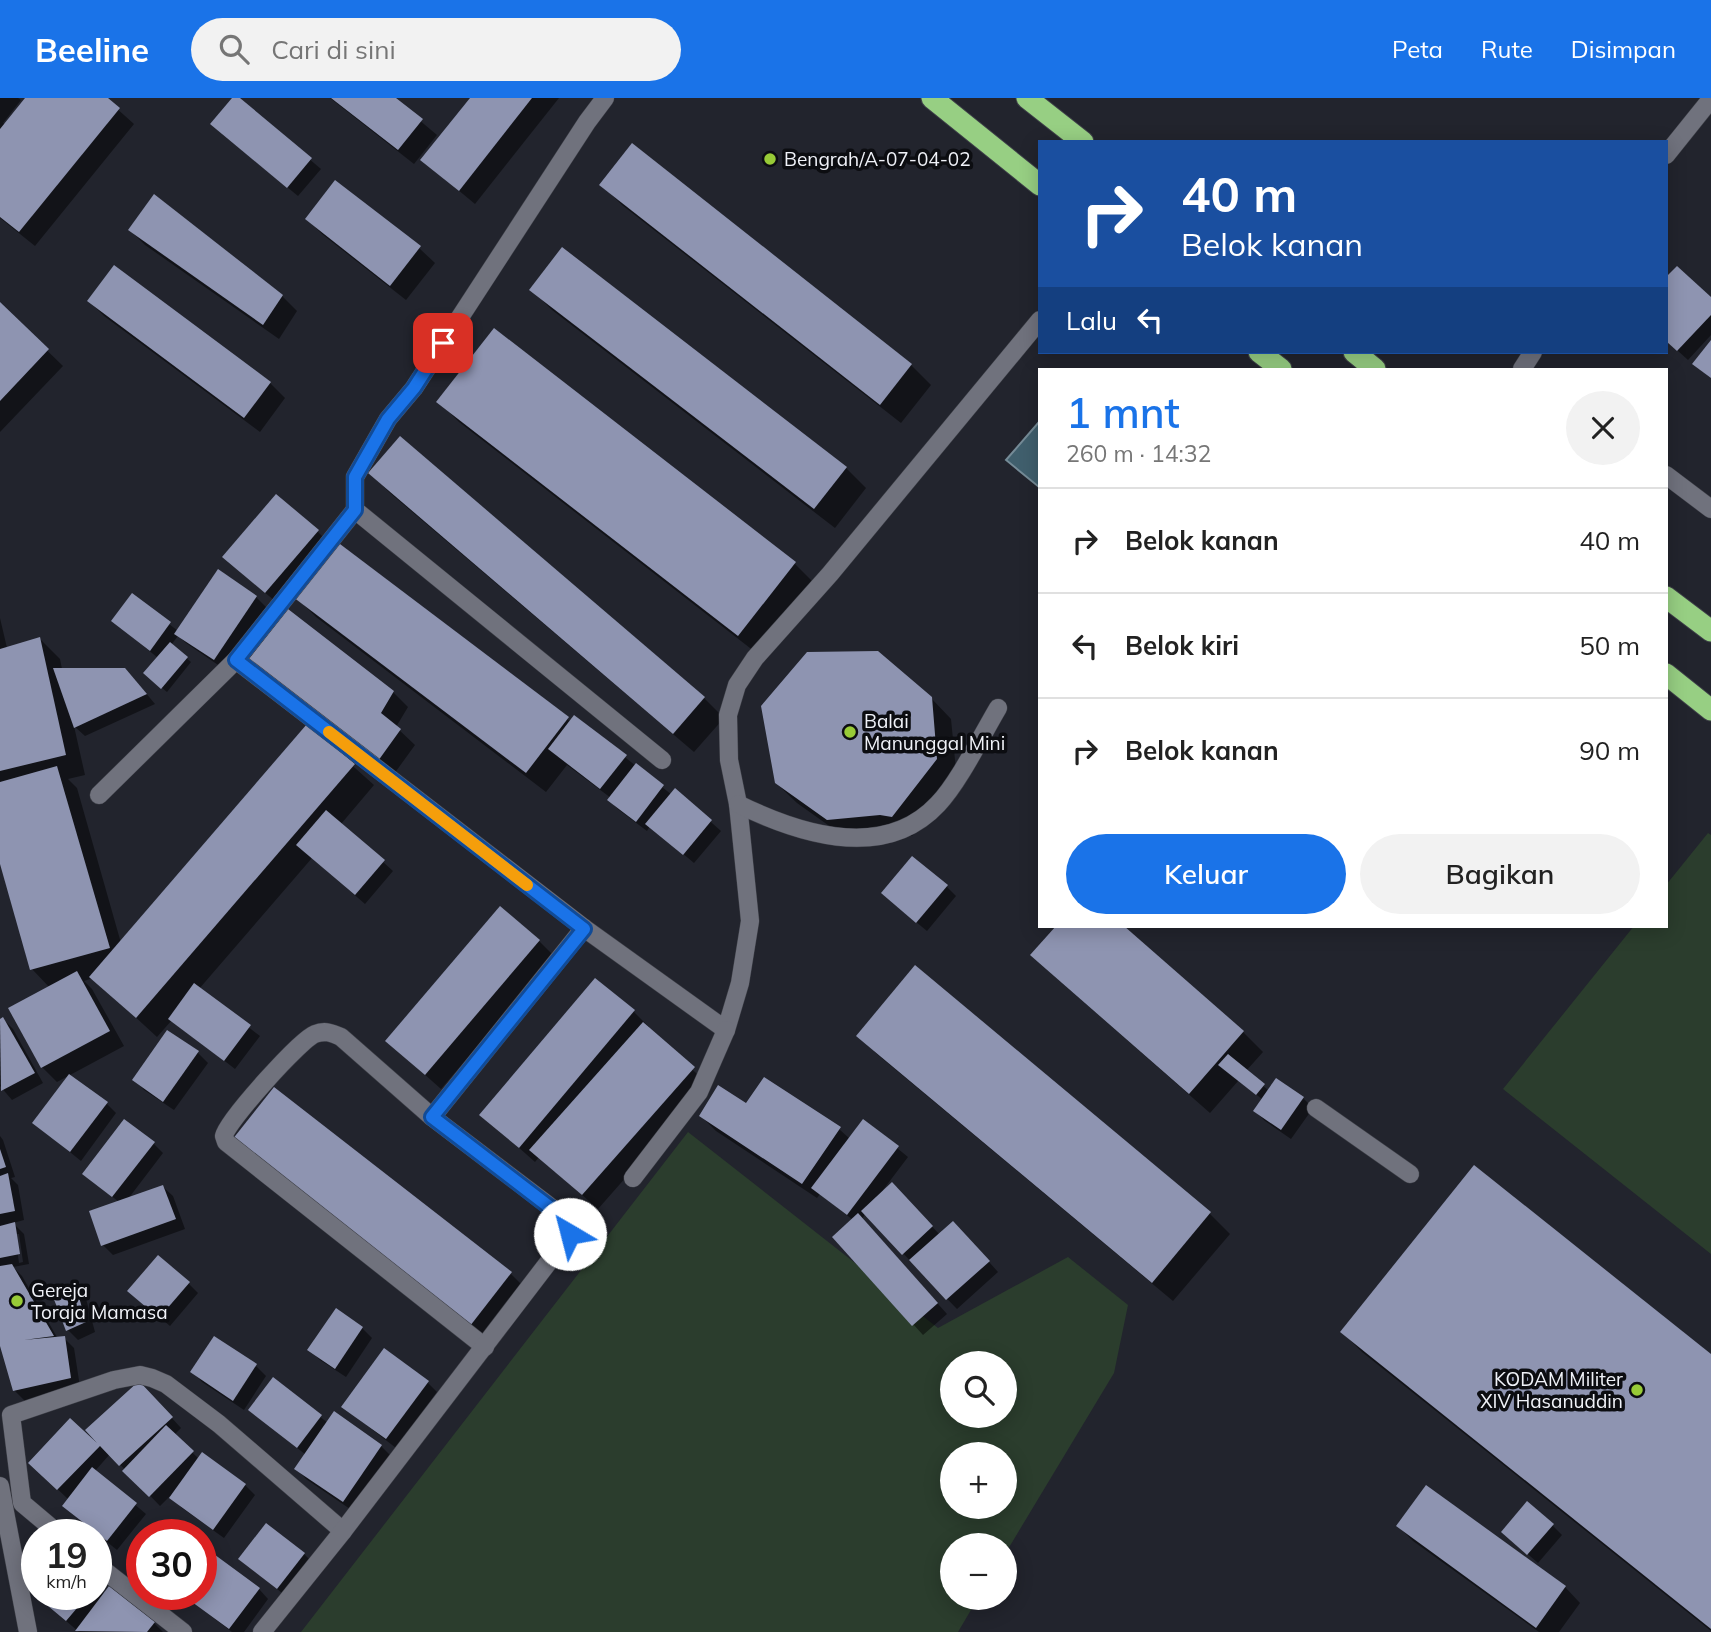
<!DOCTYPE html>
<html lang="id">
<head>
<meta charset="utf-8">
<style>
  :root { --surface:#fff; --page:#f2f2f2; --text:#222; --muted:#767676; --line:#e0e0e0; --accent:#1a73e8 }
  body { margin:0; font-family:Mulish,sans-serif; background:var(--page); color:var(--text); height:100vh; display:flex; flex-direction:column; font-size:26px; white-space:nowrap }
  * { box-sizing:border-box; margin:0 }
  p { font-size:23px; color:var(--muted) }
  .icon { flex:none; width:38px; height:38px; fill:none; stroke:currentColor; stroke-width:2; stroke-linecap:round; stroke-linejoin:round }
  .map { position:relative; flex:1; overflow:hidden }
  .drawer { position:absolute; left:1038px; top:270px; width:630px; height:560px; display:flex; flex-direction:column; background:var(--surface); border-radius:0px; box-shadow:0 4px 18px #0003 }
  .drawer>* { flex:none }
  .guide { position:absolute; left:1038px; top:42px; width:630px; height:214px; border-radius:0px; box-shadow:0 4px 18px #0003; background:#1a4fa0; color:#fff; overflow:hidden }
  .buttons { position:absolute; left:940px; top:1253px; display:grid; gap:14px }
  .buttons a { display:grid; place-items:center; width:77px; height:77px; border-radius:50%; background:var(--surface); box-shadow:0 4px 18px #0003; font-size:35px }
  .speed { position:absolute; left:21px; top:1421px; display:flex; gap:14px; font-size:35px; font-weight:700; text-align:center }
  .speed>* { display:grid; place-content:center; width:91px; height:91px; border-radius:50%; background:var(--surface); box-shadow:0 4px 18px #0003; line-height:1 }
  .speed small { font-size:18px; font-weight:400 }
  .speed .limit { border:10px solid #d22; background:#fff; color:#111 }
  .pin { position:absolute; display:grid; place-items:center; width:60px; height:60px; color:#fff; margin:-30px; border-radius:14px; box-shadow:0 4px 10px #0006 }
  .me { position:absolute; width:77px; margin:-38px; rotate:323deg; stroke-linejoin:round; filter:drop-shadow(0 0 5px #0008) }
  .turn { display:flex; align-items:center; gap:24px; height:147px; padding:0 28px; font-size:32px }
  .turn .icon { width:91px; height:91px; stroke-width:2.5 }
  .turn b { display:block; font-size:49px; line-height:60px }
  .then { display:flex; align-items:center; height:66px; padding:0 28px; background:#0003; gap:14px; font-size:26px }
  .round { display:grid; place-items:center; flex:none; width:74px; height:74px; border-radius:37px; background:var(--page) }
  .head { display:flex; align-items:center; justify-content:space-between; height:119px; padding:0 28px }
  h1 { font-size:42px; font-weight:600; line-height:52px; color:var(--accent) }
  .action { display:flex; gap:14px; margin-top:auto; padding:14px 28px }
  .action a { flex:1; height:80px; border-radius:42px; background:var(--accent); color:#fff; font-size:28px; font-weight:600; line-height:80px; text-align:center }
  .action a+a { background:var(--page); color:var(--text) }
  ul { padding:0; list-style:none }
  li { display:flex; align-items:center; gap:21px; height:105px; padding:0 28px; border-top:2px solid var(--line) }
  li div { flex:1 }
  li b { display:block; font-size:26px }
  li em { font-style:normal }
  header { display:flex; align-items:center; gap:42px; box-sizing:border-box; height:98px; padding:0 35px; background:var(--accent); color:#fff }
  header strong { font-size:33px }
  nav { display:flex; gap:38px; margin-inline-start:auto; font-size:24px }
  .search { width:490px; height:63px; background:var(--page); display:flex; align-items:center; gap:18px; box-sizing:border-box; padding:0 24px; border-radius:38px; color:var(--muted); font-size:26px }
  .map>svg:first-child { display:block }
  .green { fill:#2b3d2d; fill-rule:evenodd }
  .water { fill:#405f6d; stroke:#758b97; stroke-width:2 }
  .shadow { fill:#0007; fill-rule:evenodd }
  .building { fill:#8e94b1 }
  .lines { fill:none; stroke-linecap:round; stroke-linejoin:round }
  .minor-casing { stroke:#3d3f47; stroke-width:19 }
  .highway-casing { stroke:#3d3f47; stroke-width:23 }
  .minor { stroke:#70727d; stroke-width:18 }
  .highway { stroke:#97cf83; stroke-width:21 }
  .route-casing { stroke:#114b97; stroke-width:18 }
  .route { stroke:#1a73e8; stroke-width:12 }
  .slow { stroke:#f59e0b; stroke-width:12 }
  .poi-dot { fill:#98cb37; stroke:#0c0d11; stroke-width:2.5 }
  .labels { text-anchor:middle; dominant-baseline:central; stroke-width:7; stroke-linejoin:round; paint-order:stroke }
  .poi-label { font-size:19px; fill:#f0f2f8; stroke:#0c0d11; text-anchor:start }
</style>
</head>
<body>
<header>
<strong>Beeline</strong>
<div class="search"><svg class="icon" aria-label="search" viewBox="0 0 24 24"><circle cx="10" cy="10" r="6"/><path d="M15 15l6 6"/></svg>Cari di sini</div>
<nav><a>Peta</a><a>Rute</a><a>Disimpan</a></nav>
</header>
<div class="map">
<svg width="1711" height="1534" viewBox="0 0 1711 1534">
  <rect width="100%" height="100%" fill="#22242d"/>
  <g class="green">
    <polygon points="1708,735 1711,737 1711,1156 1503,991 1634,828 1666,828 1666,787"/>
    <path d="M688 1034 938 1230 1068 1159 1128 1207 1114 1275 1005 1456 1004 1447H952V1500H978L958 1534H301ZM952 1265H1004V1318H952ZM952 1356H1004V1409H952Z"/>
  </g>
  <polygon class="water" points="1039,324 1039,389 1006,362"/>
  <g class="shadow">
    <polygon points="0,0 18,0 21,2 3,25 6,27 28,0 105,0 134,26 35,148 0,120"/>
    <polygon points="234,0 237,0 321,71 298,98 222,36"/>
    <polygon points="330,0 393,0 437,37 414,66"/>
    <polygon points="472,0 559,0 475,106 422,62"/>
    <polygon points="602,87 911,267 931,287 901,325 622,107"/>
    <polygon points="307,121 419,150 435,165 406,202 322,136"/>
    <polygon points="130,132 282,198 297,213 279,241 145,147"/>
    <polygon points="114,169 270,285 285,300 260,334 104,218 89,203"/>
    <polygon points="1666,182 1711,202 1711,237 1688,262 1666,242"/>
    <polygon points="532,192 846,370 866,390 835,430 552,212"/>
    <polygon points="0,207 63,268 0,334"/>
    <polygon points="495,233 795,466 815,486 759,557 459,324 439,304"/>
    <polygon points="370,375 704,600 724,620 694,654 390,395"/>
    <polygon points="317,433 333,449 571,624 575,619 672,697 676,693 721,733 694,765 650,728 647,733 619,712 609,702 611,700 567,667 546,694 316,519 296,499 281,508 240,474"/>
    <polygon points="133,498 178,533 256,499 266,509 224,571 186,545 178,538 171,547 191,564 167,594 150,580 158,560 113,523"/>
    <polygon points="0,520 7,550 40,541 60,561 62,571 135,582 155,606 85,638 74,628 85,677 68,681 77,690 121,845 308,628 374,687 341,726 393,773 365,806 312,760 199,891 260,938 235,971 172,922 157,939 93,880 84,883 92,891 124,948 57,984 42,969 50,890 32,871 0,760"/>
    <polygon points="265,577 393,594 408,609 396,629 415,647 394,676"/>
    <polygon points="931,600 951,621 957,682 912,738 901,736 849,742 797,705 776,685"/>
    <polygon points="946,788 956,798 927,833 893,805"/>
    <polygon points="1059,828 1121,828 1243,934 1263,954 1246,973 1269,993 1303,1000 1313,1010 1291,1041 1265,1023 1255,1013 1263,1002 1239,982 1210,1015 1053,877 1033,857"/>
    <polygon points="539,843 554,858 441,991 387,943"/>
    <polygon points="915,870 1210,1116 1230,1136 1173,1203 878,957 858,937"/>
    <polygon points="596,882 634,914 649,929 647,930 708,986 598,1111 539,1059 535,1064 482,1017"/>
    <polygon points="3,921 13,931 43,985 12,1002 0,988 0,923"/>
    <polygon points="198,955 208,965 174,1012 144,992 135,982"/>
    <polygon points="274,991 511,1176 531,1196 491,1246 254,1062"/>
    <polygon points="107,1006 116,1015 81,1063 34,1025"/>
    <polygon points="746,1008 839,1031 850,1041 864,1023 908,1059 883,1092 885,1093 892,1086 940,1137 963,1135 998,1174 957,1211 865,1116 862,1121 947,1216 923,1237 834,1139 853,1122 820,1096 817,1100 716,1033 701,1018"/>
    <path d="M0 1038 3 1042 15 1079 11 1080 18 1087 24 1122 13 1125 24 1136 29 1166 13 1169 22 1178 58 1241 64 1240 74 1250 80 1289 25 1303 15 1293 0 1241ZM15 1136H19L23 1164 19 1165Z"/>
    <polygon points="153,1045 163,1055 128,1101 163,1089 173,1098 185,1131 113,1157 103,1147 119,1104 84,1076"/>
    <polygon points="189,1186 198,1195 170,1228 139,1202"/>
    <polygon points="75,1187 85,1197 95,1234 78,1242 68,1232"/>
    <polygon points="336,1213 362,1230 372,1240 346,1279 320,1262 310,1252"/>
    <polygon points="1342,1234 1711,1258 1711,1533 1362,1254"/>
    <polygon points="215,1240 256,1268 266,1278 244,1312 202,1284 193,1274"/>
    <polygon points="273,1282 328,1325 335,1316 381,1348 391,1358 353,1413 306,1381 297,1371 306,1357 250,1312"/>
    <polygon points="428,1285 437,1294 396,1350 343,1309"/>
    <polygon points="149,1295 181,1330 174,1337 199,1361 245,1387 255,1397 224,1440 182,1410 170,1398 160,1408 110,1356 95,1373 146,1416 117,1452 74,1417 69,1402 30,1365 96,1345 88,1332"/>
    <polygon points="1552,1427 1562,1437 1538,1465 1513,1443"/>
    <polygon points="1398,1428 1565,1489 1580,1505 1559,1534 1539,1534 1413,1443"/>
    <polygon points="304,1456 314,1466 288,1500 241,1461"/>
    <polygon points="96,1487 105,1496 154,1525 163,1534 79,1534 37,1498 96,1496"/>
    <polygon points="259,1491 268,1501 244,1534 232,1534 182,1496"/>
  </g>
  <g class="building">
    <polygon points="25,0 108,0 120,10 19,134 0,119 0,31"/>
    <polygon points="232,0 240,0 312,60 287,90 210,26"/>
    <polygon points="331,0 396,0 423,21 398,52"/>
    <polygon points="470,0 532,0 459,93 420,62"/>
    <polygon points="632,45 912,266 880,307 599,87"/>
    <polygon points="335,82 421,148 390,188 305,121"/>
    <polygon points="154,96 283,197 263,227 128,132"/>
    <polygon points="562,149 847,369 814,411 529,192"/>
    <polygon points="114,167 271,284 244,320 87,203"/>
    <polygon points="1677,168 1711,199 1711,217 1677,253 1666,243 1666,179"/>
    <polygon points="0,204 49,251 0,303"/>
    <polygon points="494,230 796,464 738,538 436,304"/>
    <polygon points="1711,242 1711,280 1692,266"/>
    <polygon points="400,338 705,599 673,636 368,375"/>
    <polygon points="276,396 319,432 265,495 222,459"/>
    <polygon points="336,443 569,619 526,675 293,499"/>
    <polygon points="218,471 257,498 214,562 174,536"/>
    <polygon points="132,495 171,524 150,553 111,523"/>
    <polygon points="288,511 394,593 381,615 401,631 378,663 248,562"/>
    <polygon points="40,539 66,657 0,673 0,551"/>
    <polygon points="170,544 188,559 161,591 143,575"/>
    <polygon points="878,553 932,599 937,661 892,719 880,717 827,722 775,685 761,608 807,554"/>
    <polygon points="53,570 125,570 147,596 74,630"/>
    <polygon points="574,617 627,657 600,691 548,651"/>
    <polygon points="307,626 355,666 136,920 89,879"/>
    <polygon points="636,665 664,687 636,724 607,702"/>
    <polygon points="57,668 110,850 30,872 0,766 0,684"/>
    <polygon points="675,690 712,722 683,757 645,726"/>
    <polygon points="326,712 385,762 355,797 296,747"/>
    <polygon points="912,758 948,787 916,825 881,795"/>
    <polygon points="500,808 540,842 425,977 385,943"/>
    <polygon points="1056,828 1124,828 1244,933 1189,996 1030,857"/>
    <polygon points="915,867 1211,1114 1152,1185 856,938"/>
    <polygon points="77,873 110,933 41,970 8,910"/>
    <polygon points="595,880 635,912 519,1050 479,1017"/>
    <polygon points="194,885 251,927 224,963 168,921"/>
    <polygon points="3,919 35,975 1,993 0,921"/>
    <polygon points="643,924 695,969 582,1097 529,1052"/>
    <polygon points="167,932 199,953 163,1004 132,982"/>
    <polygon points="1228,956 1265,986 1256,997 1218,967"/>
    <polygon points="69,976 108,1004 70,1054 32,1025"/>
    <polygon points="764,979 841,1029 802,1086 699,1018 718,987 746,1005"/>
    <polygon points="1276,980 1304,999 1281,1032 1253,1013"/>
    <polygon points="274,989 512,1174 470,1228 232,1042"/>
    <polygon points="124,1021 155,1044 112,1099 82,1076"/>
    <polygon points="863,1021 899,1048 847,1117 811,1090"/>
    <polygon points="0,1051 6,1069 0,1071"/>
    <polygon points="1474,1067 1711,1256 1711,1531 1340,1234"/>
    <polygon points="8,1075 15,1113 0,1116 0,1078"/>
    <polygon points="892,1084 933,1128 902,1157 861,1113"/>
    <polygon points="163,1087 176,1121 101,1148 89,1113"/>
    <polygon points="858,1115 938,1205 912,1228 832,1139"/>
    <polygon points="953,1123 990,1163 946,1202 909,1162"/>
    <polygon points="15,1124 20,1156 0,1160 0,1128"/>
    <polygon points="158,1157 190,1184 159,1220 127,1193"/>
    <polygon points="12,1166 54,1238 24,1242 65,1238 71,1280 13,1293 0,1248 0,1168"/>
    <polygon points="75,1185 86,1224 66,1233 52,1196"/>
    <polygon points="336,1210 363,1229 335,1271 307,1252"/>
    <polygon points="214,1238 257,1266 233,1303 190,1274"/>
    <polygon points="384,1250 429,1283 386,1341 341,1309"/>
    <polygon points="273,1279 322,1317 297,1350 248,1312"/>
    <polygon points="139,1283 173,1319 119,1368 100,1348 57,1392 28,1365 70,1320 97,1345 85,1332"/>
    <polygon points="334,1313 382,1347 343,1404 294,1371"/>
    <polygon points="166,1327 194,1353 149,1399 122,1373"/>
    <polygon points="202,1354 246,1386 213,1432 169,1400"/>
    <polygon points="92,1369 137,1405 107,1443 62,1408"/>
    <polygon points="1426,1387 1566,1488 1536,1530 1396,1428"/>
    <polygon points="1527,1403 1554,1426 1527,1457 1501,1434"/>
    <polygon points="266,1425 305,1455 277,1491 238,1461"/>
    <polygon points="207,1451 260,1490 229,1531 181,1496 201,1496 201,1459"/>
    <polygon points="37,1474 37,1496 89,1496 66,1523 24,1488"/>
    <polygon points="109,1488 155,1524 147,1534 75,1533"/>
  </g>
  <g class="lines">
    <g class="minor-casing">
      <g id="minor">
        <polyline points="605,0 587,24 414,290 388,321 355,379 355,412 662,662"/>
        <polyline points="1666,57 1711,1"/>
        <polyline points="1522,271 1533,254"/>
        <polyline points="1666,377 1711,411"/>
        <polyline points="236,562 584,830 726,932 740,885 750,823 738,706 729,662 728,617 737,587 755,560 830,476 1040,222"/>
        <polyline points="99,697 236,562 355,412"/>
        <path d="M738 706C799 736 884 764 938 706 959 684 982 637 998 610"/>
        <polyline points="1316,1010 1410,1076"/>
        <path d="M432 1019 341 939C332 935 325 932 315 936 300 942 227 1023 224 1038L226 1044 485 1249"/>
        <polyline points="633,1080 699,994 726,932"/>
        <polyline points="0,1388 28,1534"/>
        <polyline points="60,1437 22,1405 11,1317 114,1282 140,1277 152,1280 166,1286 219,1326 343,1433"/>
        <polyline points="96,1466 183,1534"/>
        <polyline points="262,1534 343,1433 570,1136 569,1123 432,1019 584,830"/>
      </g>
    </g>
    <g class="highway-casing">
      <g id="highway">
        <polyline points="932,0 1040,87"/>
        <polyline points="1027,0 1083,44"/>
        <polyline points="1259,254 1281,271"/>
        <polyline points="1354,254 1375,271"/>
        <polyline points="1666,499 1711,533"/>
        <polyline points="1666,576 1711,612"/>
      </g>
    </g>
    <use href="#minor" class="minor"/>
    <use href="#highway" class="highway"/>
  </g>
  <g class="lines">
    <g class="route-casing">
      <polyline id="route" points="443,245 414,290 388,321 355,379 355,412 236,562 584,831 432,1019 569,1124 570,1136"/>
    </g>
    <use href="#route" class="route"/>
    <polyline class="slow" points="329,634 527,787"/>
  </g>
  <g class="poi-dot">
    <circle cx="770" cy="61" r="7"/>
    <circle cx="850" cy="634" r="7"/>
    <circle cx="17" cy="1203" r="7"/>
    <circle cx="1637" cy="1292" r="7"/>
  </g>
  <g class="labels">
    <g class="poi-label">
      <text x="784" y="61">Bengrah/A-07-04-02</text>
      <text x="864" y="623">Balai<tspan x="864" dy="22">Manunggal Mini</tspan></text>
      <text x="31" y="1192">Gereja<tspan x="31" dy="22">Toraja Mamasa</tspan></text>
      <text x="1623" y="1281" text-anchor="end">KODAM Militer<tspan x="1623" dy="22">XIV Hasanuddin</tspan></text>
    </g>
  </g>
</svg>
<div class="buttons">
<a><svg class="icon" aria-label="search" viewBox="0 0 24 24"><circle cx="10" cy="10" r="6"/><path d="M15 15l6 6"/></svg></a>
<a>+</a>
<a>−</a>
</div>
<div class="speed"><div>19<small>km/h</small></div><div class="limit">30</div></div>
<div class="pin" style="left:443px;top:245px;background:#d93025"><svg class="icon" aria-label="arrive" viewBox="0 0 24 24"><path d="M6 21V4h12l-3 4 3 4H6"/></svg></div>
<svg class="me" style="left:570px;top:1136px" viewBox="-20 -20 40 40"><circle r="19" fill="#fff"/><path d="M0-13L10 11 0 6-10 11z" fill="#1a73e8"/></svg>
<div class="guide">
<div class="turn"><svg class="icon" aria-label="right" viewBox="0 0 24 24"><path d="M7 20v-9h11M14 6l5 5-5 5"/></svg><div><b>40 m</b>Belok kanan</div></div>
<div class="then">Lalu<svg class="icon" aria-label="left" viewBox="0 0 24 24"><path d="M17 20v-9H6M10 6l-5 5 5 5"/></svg></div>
</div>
<section class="drawer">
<div class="head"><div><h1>1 mnt</h1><p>260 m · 14:32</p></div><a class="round"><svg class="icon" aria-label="close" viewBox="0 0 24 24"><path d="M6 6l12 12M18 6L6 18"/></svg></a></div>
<ul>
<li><svg class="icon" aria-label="right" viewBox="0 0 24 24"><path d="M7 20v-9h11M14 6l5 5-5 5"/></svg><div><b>Belok kanan</b></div><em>40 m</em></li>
<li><svg class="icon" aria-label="left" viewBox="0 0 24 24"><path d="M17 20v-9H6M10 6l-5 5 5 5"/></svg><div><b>Belok kiri</b></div><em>50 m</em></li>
<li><svg class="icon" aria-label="right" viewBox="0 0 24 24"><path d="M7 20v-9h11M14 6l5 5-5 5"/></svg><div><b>Belok kanan</b></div><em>90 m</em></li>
</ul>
<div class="action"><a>Keluar</a><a>Bagikan</a></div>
</section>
</div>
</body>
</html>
